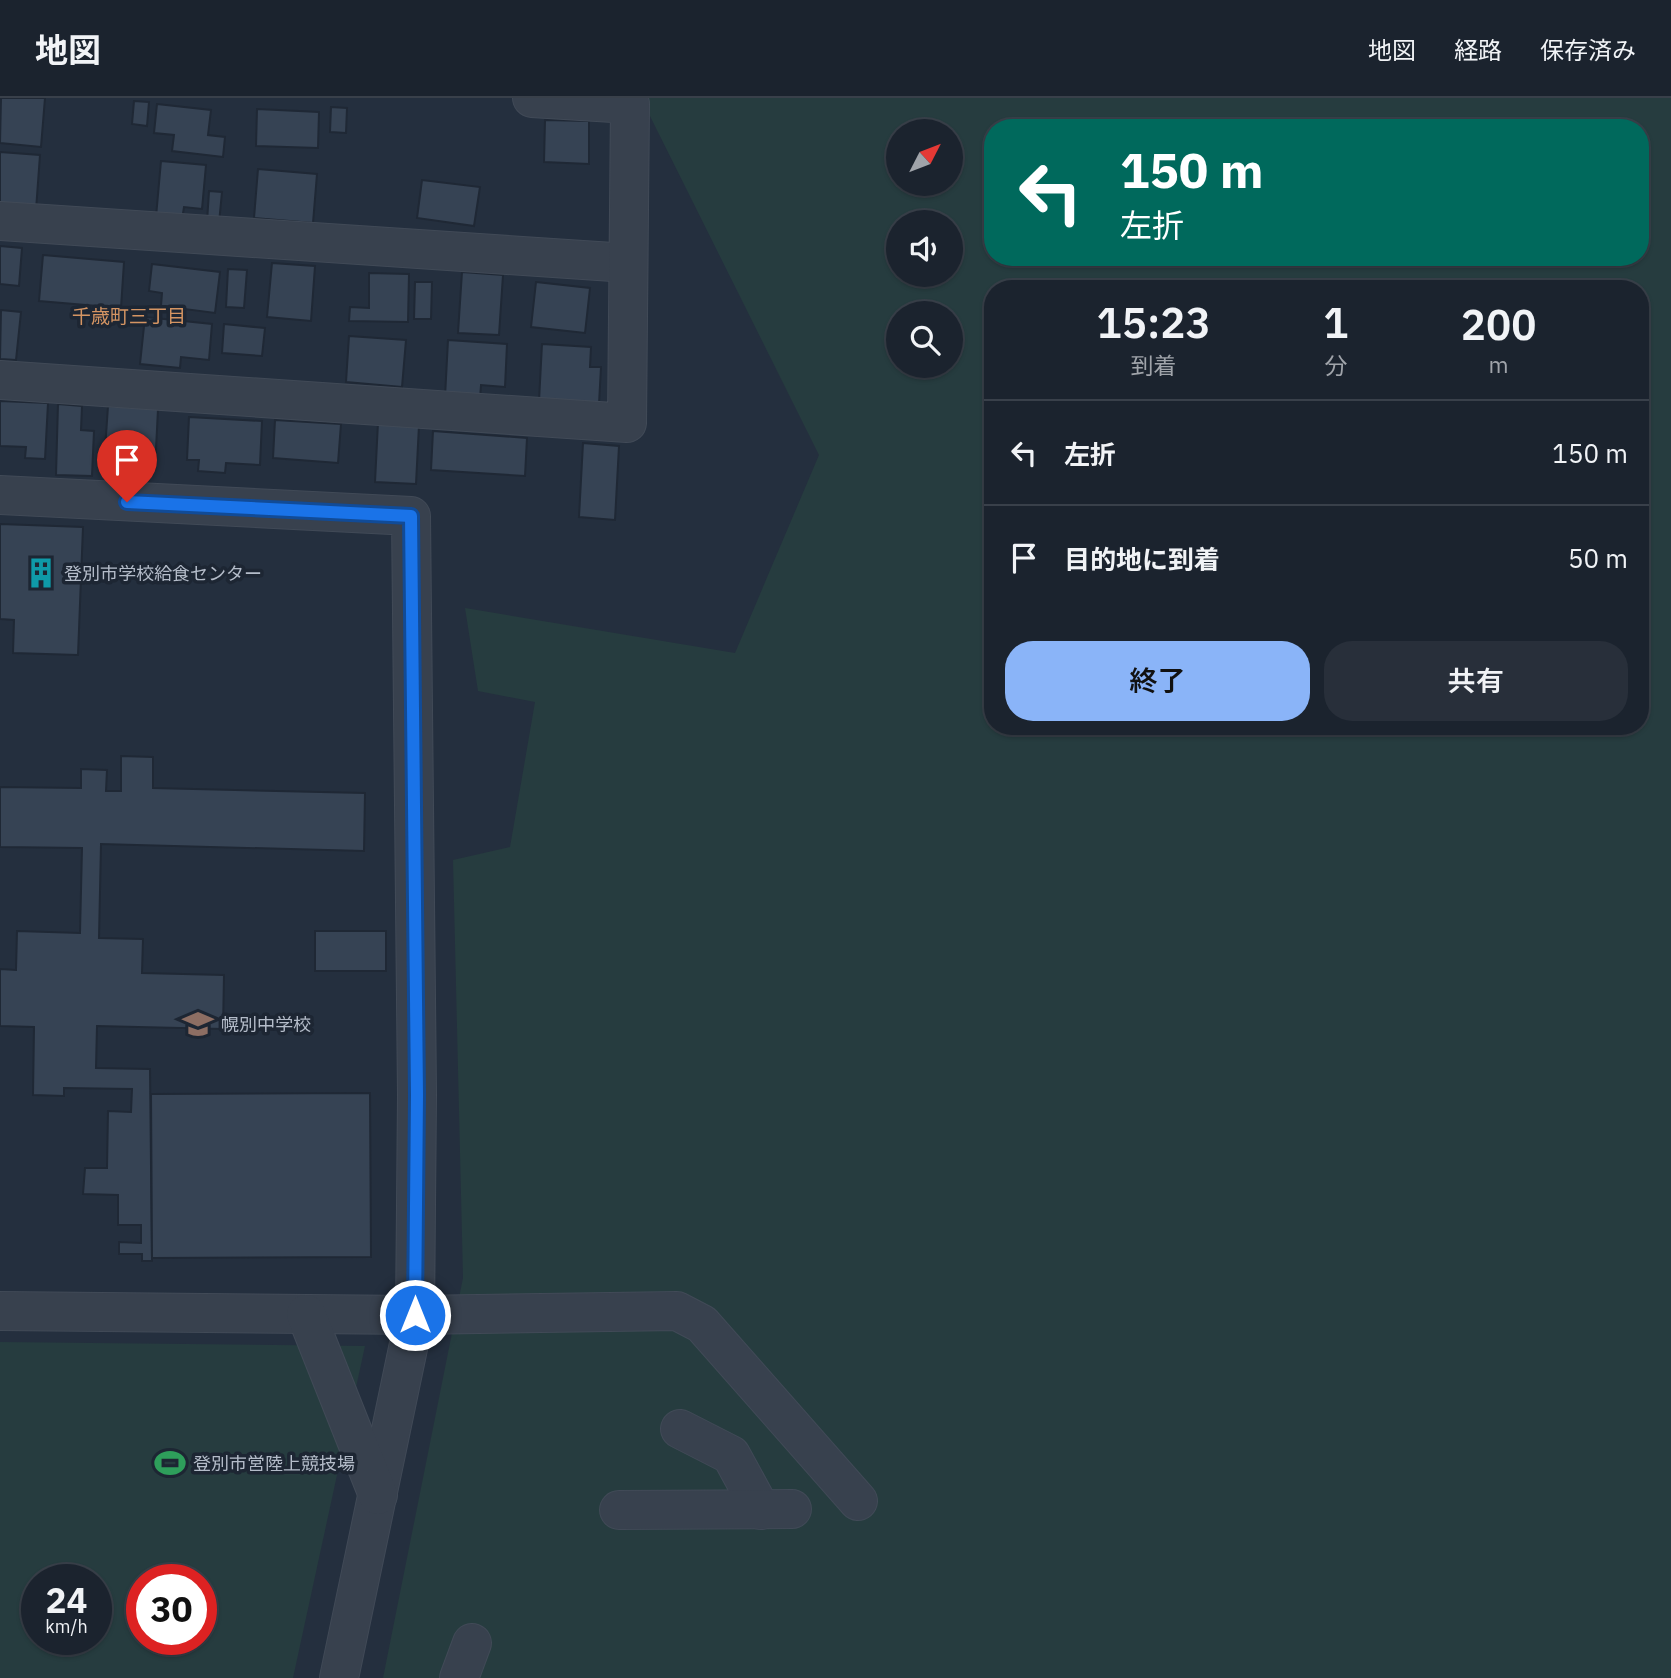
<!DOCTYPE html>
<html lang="ja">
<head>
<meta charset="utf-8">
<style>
  :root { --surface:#1b232e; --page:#282f3a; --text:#f1f3f6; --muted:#a0a4aa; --line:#39404a; --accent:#8ab4f8 }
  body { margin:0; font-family:"IBM Plex Sans","Noto Sans JP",sans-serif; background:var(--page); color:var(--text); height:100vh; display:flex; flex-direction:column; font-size:26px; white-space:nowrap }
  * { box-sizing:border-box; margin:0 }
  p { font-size:23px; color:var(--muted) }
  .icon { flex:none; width:38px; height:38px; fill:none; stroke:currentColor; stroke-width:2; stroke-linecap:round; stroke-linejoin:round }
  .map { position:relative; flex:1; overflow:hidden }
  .details { position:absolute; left:984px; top:182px; width:665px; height:455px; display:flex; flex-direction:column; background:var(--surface); border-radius:28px; box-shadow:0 2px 5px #0004,0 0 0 2px var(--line) }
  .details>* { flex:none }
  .top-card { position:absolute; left:984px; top:21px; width:665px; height:147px; border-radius:28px; box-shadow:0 2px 5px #0004,0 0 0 2px var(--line); background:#00695c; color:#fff; overflow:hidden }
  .needle { width:46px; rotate:48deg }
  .buttons { position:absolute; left:886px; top:21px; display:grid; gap:14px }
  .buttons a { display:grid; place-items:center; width:77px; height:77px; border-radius:50%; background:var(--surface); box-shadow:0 2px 5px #0004,0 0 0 2px var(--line); font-size:35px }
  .speed { position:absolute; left:21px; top:1466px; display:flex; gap:14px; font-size:35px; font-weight:700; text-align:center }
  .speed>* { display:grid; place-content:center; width:91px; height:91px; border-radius:50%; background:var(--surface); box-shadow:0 2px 5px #0004,0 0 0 2px var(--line); line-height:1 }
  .speed small { font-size:18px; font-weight:400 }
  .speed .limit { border:10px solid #d22; background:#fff; color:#111 }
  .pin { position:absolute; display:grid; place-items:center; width:60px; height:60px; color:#fff; margin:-72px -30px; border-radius:50% 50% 50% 0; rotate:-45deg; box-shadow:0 0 7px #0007 }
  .pin .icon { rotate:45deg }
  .me { position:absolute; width:77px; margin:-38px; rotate:0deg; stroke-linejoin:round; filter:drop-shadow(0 0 5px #0008) }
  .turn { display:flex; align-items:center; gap:24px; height:147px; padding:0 21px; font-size:32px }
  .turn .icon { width:91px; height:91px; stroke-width:2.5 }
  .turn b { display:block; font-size:49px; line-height:60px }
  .eta { display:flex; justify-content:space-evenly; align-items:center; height:119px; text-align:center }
  .eta b { font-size:42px; font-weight:600; line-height:49px }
  .cta { display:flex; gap:14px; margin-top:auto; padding:14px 21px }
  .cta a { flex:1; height:80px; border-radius:28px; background:var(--accent); color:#111; font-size:28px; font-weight:600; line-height:80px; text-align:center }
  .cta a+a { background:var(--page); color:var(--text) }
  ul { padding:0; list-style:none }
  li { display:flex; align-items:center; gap:21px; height:105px; padding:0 21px; border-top:2px solid var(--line) }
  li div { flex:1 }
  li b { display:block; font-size:26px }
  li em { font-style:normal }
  header { display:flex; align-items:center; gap:42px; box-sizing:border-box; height:98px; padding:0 35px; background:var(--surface); border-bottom:2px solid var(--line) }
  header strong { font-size:33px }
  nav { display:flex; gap:38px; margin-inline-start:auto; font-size:24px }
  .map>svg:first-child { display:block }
  .green { fill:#263c3f; fill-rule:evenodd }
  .building { fill:#364354; stroke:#1f2835; stroke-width:2 }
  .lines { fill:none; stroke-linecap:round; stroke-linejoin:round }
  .minor-casing { stroke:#414a57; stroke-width:40 }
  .minor { stroke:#38414e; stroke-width:38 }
  .route-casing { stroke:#114b97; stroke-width:18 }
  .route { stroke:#1a73e8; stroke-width:12 }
  .labels { text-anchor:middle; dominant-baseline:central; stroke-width:7; stroke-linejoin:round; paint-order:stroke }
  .poi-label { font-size:18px; fill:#b4bcc9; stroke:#1d2633; text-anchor:start }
  .neighbourhood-label { font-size:19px; fill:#d59563; stroke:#1d2633 }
</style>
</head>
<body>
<header>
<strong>地図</strong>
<nav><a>地図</a><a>経路</a><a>保存済み</a></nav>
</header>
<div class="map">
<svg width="1671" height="1580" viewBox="0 0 1671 1580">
  <rect width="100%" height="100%" fill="#242f3e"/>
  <g class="green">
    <path d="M641 0H1671V1580H383L463 1180 453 762 510 749 535 604 478 593 465 510 735 555 819 357ZM992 30H1640V159H992ZM898 33H950V86H898ZM898 124H950V177H898ZM992 191H1640V628H992ZM898 215H950V268H898Z"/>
    <path d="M0 1244 365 1248 293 1580H0ZM37 1482H96V1542H37ZM142 1482H201V1542H142Z"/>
  </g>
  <g class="building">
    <polygon points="1,0 45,0 41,49 0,45"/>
    <polygon points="134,3 149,4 147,28 132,26"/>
    <polygon points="157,6 211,12 208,37 225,39 223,59 172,53 174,37 154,35"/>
    <polygon points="331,9 347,10 346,35 330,34"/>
    <polygon points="257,11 319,14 318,50 256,48"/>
    <polygon points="545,22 589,23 589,66 544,64"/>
    <polygon points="0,54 40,57 36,112 0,109"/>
    <polygon points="161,63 206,67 202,111 184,109 182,122 156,119"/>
    <polygon points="258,71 317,76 313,125 254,120"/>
    <polygon points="422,82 480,89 474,128 417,120"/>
    <polygon points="209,93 222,94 219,125 207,124"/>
    <polygon points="0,148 22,150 19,188 0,186"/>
    <polygon points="43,157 124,164 121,210 39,203"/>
    <polygon points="272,165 315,168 311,223 267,219"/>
    <polygon points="152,166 220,174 215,215 161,208 162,195 149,193"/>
    <polygon points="228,171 247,172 244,210 226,209"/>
    <polygon points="462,174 503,177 499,237 458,235"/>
    <polygon points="369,175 409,176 408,224 349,223 350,209 369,210"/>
    <polygon points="415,184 432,184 431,221 414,221"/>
    <polygon points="536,184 590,190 585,235 531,229"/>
    <polygon points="1,212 21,214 16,262 0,261"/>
    <polygon points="145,219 212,226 209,262 181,259 180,270 140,266"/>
    <polygon points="224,226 265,230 262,258 222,255"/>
    <polygon points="349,238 406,242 402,289 346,284"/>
    <polygon points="448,242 507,246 505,289 481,287 480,301 445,299"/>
    <polygon points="542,246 591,249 590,269 601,269 599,306 539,303"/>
    <polygon points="0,303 48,305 45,361 25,360 26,349 0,348"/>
    <polygon points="58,306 82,308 81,332 94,333 92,378 56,377"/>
    <polygon points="108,308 158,311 155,371 104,367"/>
    <polygon points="189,319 262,323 260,367 226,365 225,375 198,373 199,362 187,362"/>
    <polygon points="275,322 341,326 338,365 273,360"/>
    <polygon points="378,324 419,327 416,386 375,384"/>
    <polygon points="433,333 527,340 525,378 431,372"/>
    <polygon points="583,345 619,348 615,422 579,419"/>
    <polygon points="0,426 83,429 78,557 13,555 14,522 0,521"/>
    <polygon points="121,658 153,659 153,690 365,695 364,753 101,746 99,840 143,841 142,875 224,877 223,931 97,928 96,970 150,971 152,1163 142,1163 142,1156 119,1156 119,1144 141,1145 141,1127 118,1127 118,1097 83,1096 85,1070 107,1070 108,1013 131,1014 132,991 64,990 64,998 33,997 34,929 0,928 0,871 16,872 17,833 80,835 82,750 0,749 0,689 81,690 81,671 107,672 106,693 121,693"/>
    <rect x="315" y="833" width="71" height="40"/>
    <polygon points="370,995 371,1159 152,1160 151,996"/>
  </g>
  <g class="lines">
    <g class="minor-casing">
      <g id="minor">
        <polyline points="0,123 628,165"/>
        <polyline points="0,282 627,325 630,6 532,0"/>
        <polyline points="0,397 411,418 417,997 415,1217 339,1580"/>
        <polyline points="0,1213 415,1217 677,1213 702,1226 858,1403"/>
        <polyline points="306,1216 378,1397"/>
        <polyline points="680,1331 731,1357 761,1412"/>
        <polyline points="619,1412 792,1411"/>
        <polyline points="459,1580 472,1545"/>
      </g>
    </g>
    <use href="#minor" class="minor"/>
  </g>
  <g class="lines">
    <g class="route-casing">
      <polyline id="route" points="127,404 411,418 417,997 415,1217"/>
    </g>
    <use href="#route" class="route"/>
  </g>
  <defs>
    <g id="building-bare" transform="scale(2.415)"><path d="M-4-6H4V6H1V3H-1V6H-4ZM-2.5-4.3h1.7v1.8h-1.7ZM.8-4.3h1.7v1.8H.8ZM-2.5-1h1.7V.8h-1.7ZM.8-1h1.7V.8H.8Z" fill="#0f9aa8" stroke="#1d2633" stroke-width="2.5" paint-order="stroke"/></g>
    <g id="school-bare" transform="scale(2.415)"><path d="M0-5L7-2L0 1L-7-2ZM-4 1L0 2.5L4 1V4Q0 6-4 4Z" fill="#8d6e63" stroke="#1d2633" stroke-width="2.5" paint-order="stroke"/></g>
    <g id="stadium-bare" transform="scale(2.415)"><path d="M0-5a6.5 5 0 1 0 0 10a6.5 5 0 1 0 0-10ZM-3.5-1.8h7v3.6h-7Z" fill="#2e9e5b" stroke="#1d2633" stroke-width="2.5" paint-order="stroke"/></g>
  </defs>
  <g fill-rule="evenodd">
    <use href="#building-bare" x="41" y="475"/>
    <use href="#school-bare" x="198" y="926"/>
    <use href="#stadium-bare" x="170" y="1365"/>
  </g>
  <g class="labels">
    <g class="poi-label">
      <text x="64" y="475">登別市学校給食センター</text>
      <text x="221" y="926">幌別中学校</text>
      <text x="193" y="1365">登別市営陸上競技場</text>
    </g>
    <g class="neighbourhood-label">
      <text x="129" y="218">千歳町三丁目</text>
    </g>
  </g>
</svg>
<div class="buttons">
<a><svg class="needle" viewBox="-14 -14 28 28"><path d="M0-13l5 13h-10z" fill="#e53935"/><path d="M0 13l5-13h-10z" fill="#a0a4aa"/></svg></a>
<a><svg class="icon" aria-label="sound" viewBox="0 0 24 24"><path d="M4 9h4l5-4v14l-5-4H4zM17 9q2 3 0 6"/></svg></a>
<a><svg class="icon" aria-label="search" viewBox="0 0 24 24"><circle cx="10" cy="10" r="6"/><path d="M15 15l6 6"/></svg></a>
</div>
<div class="speed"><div>24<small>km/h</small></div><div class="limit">30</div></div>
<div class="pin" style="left:127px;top:404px;background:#d93025"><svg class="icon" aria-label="arrive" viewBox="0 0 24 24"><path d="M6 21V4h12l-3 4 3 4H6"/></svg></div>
<svg class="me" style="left:415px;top:1217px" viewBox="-20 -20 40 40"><circle r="17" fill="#1a73e8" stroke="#fff" stroke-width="3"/><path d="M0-11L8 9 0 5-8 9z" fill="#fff"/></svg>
<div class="top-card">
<div class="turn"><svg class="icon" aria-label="left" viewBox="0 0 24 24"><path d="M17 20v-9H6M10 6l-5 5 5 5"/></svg><div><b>150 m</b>左折</div></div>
</div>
<section class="details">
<div class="eta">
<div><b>15:23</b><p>到着</p></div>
<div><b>1</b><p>分</p></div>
<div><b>200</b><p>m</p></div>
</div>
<ul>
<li><svg class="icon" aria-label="left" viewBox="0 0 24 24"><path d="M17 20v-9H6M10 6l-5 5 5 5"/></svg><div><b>左折</b></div><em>150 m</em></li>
<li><svg class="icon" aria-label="arrive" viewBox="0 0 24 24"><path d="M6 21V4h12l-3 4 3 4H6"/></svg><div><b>目的地に到着</b></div><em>50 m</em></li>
</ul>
<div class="cta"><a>終了</a><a>共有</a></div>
</section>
</div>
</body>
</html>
